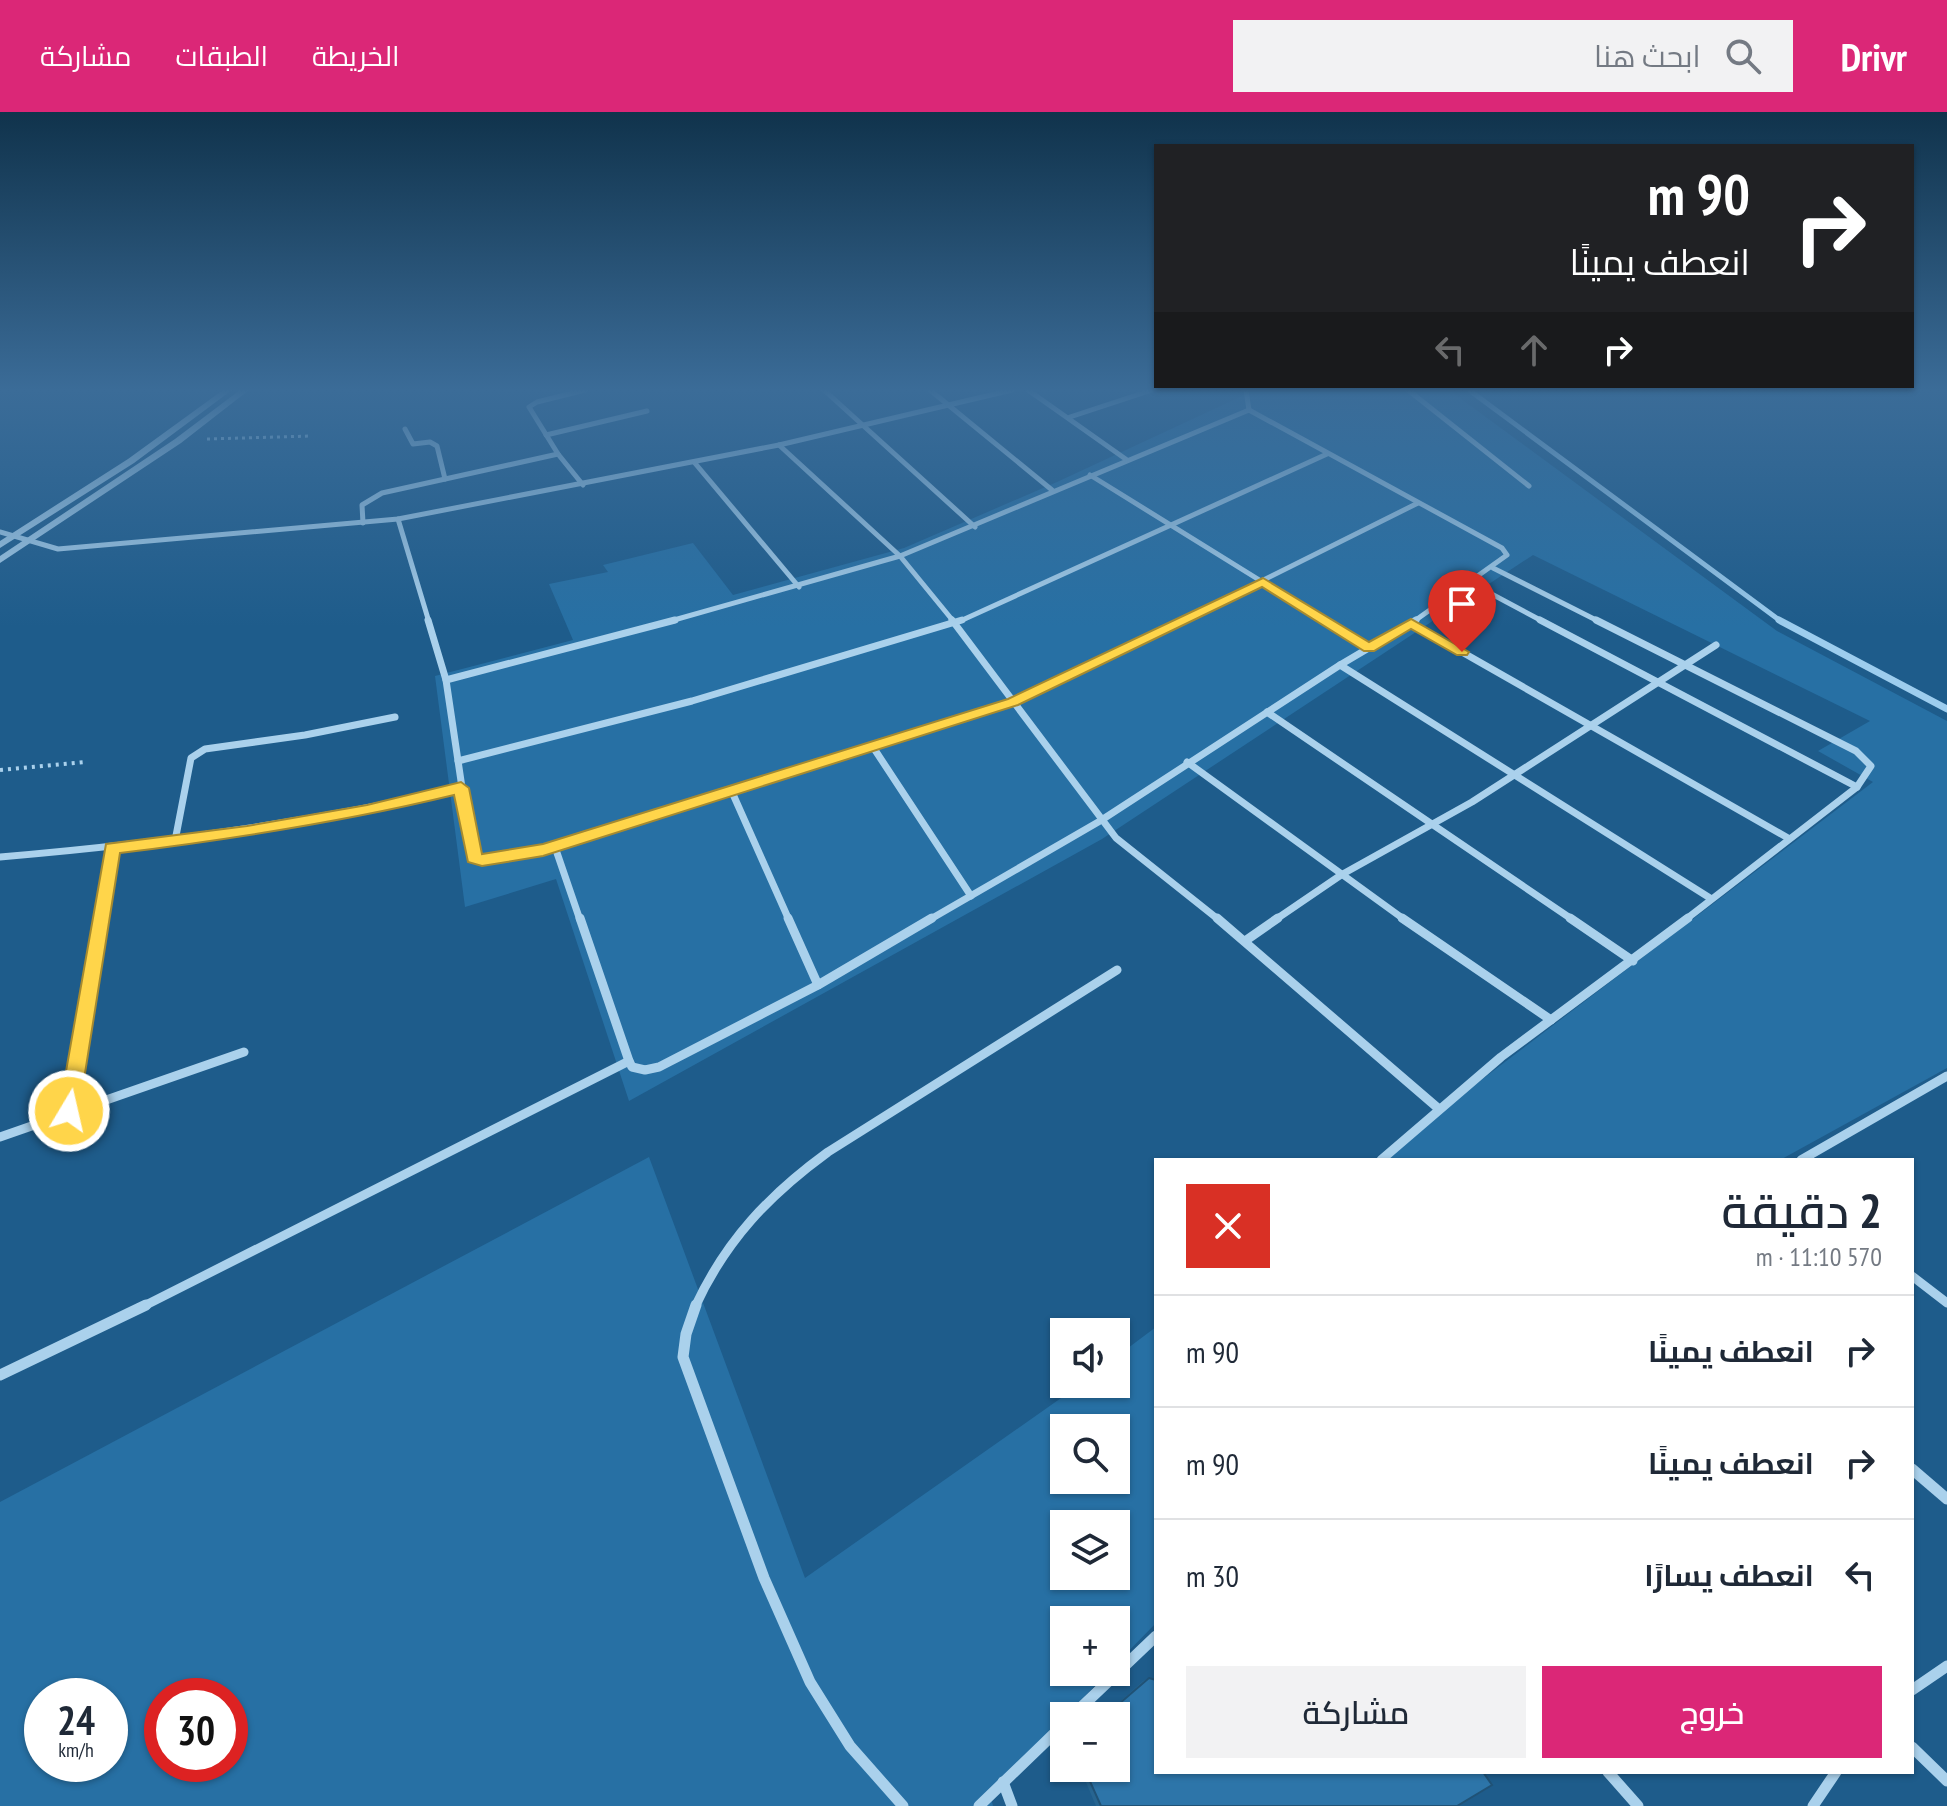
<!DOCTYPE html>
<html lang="ar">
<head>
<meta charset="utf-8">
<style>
  :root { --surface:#fff; --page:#f2f2f3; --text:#1f2937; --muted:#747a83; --line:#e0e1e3; --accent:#db2777 }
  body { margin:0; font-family:"PT Sans Narrow",Cairo,sans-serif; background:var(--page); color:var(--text); direction:rtl; height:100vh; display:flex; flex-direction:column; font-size:30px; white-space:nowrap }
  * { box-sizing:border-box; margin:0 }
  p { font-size:26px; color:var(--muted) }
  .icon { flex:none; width:44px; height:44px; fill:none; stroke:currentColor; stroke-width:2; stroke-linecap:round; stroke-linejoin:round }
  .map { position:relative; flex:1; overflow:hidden; direction:ltr }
  .sheet { position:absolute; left:1154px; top:1046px; width:760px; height:616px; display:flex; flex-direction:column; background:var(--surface); border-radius:0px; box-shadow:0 2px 6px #0004; direction:rtl }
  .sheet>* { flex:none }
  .banner { position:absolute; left:1154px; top:32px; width:760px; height:244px; border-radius:0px; box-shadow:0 2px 6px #0004; direction:rtl; background:#202124; color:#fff; overflow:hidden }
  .buttons { position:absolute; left:1050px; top:1206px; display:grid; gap:16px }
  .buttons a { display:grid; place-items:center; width:80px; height:80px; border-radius:0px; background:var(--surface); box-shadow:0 2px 6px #0004; font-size:40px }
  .speed { position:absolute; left:24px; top:1566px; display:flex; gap:16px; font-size:40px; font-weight:700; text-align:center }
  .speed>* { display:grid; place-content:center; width:104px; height:104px; border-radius:50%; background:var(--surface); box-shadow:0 2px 6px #0004; line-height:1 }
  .speed small { font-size:20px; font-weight:400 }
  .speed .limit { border:12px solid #d22; background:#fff; color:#111 }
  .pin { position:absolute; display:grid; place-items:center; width:68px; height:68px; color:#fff; margin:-82px -34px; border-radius:50% 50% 50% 0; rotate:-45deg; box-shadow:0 0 8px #0007 }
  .pin .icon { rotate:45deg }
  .me { position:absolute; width:88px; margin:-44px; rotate:9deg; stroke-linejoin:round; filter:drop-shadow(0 0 6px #0008) }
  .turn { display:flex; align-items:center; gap:28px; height:168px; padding:0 32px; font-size:36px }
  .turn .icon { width:104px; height:104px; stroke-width:2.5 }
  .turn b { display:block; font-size:56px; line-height:68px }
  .lanes { display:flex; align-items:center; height:76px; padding:0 32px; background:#0003; justify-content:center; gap:40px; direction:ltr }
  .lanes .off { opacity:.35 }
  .round { display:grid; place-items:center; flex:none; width:84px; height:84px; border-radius:0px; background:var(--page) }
  .headline { display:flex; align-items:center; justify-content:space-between; height:136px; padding:0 32px }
  h1 { font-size:48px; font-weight:600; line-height:60px }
  .cta { display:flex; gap:16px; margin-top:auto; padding:16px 32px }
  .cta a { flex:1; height:92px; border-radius:0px; background:var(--accent); color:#fff; font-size:32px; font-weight:600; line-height:92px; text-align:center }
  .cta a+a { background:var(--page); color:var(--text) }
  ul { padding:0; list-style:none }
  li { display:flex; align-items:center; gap:24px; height:112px; padding:0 32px; border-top:2px solid var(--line) }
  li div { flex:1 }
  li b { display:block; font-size:30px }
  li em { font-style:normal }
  header { display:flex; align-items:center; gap:48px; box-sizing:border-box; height:112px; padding:0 40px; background:var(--accent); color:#fff }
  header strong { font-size:38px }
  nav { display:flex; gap:44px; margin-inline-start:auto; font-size:28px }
  .search { width:560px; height:72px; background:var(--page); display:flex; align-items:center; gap:20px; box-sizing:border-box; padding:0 28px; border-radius:0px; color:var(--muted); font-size:30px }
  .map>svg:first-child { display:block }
  .green { fill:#2770a4; fill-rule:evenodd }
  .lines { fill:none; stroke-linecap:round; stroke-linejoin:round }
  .stream-far1 { stroke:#9dcdee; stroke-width:5 }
  .stream { stroke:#9dcdee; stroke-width:7 }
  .path-far1 { stroke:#aad1ec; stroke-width:3; stroke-dasharray:3 4; stroke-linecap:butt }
  .path { stroke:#aad1ec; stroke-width:4; stroke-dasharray:3 5; stroke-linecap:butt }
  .minor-far3 { stroke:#aad1ec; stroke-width:5 }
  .minor-far2 { stroke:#aad1ec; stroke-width:7 }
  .minor-far1 { stroke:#aad1ec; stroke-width:9 }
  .minor { stroke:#aad1ec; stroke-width:11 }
  .tertiary { fill:#aad1ec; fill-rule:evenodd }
  .wall { fill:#276591 }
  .building { fill:#2d75a9; stroke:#205276; stroke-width:2 }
  .route { fill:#ffd54a; stroke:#a68a30; stroke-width:2 }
</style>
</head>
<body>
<header>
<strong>Drivr</strong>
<div class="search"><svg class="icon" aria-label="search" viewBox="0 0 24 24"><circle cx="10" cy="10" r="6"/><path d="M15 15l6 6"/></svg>ابحث هنا</div>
<nav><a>الخريطة</a><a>الطبقات</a><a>مشاركة</a></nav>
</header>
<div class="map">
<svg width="1947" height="1694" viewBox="0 0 1947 1694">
  <rect width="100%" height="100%" fill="#1e5c8b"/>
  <g class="green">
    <polygon points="1255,278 1449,278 1777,519 1947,609 1947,956 1780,1048 1376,1048 1873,670 1818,639 1870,609 1533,443 1102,727 629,989 556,767 465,795 435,564 573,528 549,472 608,460 603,453 693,431 733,483 904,436 1057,370"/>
    <path d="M649 1045 805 1466 1081 1272H1116V1245L1156 1215V1511L1116 1552V1508H1064V1560H1108L990 1682 993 1694H0V1390ZM1064 1316H1116V1368H1064ZM1064 1412H1116V1464H1064ZM42 1584H110V1652H42ZM162 1584H230V1652H162Z"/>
  </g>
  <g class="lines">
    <polyline class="stream-far1" points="1469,278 1782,510"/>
    <polyline class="stream" points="1779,508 1947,597"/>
    <polyline class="path-far1" points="207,327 311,324"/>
    <polyline class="path" points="0,658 86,650"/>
    <g class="minor-far3">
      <polyline points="824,278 975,415"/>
      <polyline points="930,278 1052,378"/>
      <polyline points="1028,278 1127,348"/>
      <polyline points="1246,278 1249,298"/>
      <polyline points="1408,278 1529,374"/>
      <polyline points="1249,298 1502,436 1507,443 1413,510"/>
      <polyline points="1070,305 1152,278"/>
      <polyline points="405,317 413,332 430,330 437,334 445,367"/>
      <polyline points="546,323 647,299"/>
      <polyline points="779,333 900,444 954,510"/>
      <polyline points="694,350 799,475"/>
      <polyline points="1090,363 1327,510"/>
      <polyline points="583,373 558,342 529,295 537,290 585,278"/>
      <polyline points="398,407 429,510"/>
      <polyline points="363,411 362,393 382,381 558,342"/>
      <polyline points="0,420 58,437 398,407 779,333 1012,278"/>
      <polyline points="1493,456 1600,510"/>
      <polyline points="1471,471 1544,510"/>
      <polyline points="667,510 900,444 1249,298"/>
      <polyline points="958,510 1327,342"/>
      <polyline points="1179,510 1418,391"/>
    </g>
    <g class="minor-far2">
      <polyline points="428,508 446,568 472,743 482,748 555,735 580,808"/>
      <polyline points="952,508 1116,726 1219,808"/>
      <polyline points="1323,508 1369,536"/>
      <polyline points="1540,508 1857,675"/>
      <polyline points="1596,508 1856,639 1871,654 1857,675 1685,808"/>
      <polyline points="1411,511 1788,726"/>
      <polyline points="1340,553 1710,786"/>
      <polyline points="446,568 675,508"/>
      <polyline points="1267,600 1573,808"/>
      <polyline points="873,635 971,784"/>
      <polyline points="458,649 692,589 962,508"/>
      <polyline points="1187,650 1405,808"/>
      <polyline points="732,680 789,808"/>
      <polyline points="175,729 191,646 205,637 305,623 395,605"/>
      <polyline points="555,735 1013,590 1183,508"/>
      <path d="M0 745C156 732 309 711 461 676"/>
      <polyline points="100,808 112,736"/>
      <polyline points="929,808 1100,709 1340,553 1416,508"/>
      <polyline points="1275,808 1341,763 1472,690 1716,533"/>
    </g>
    <g class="minor-far1">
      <polyline points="580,806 629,949 632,955 645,958 659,955 818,873 932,806"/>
      <polyline points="788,806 818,873"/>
      <polyline points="1217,806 1439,997"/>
      <polyline points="1402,806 1551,908"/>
      <polyline points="1570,806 1633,849"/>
      <polyline points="1245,829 1278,806"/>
      <polyline points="69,999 100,806"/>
      <polyline points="0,1025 244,940"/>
      <polyline points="1381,1048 1501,945 1688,806"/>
      <polyline points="1801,1048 1947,964"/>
      <polyline points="1912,1164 1947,1191"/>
      <polyline points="142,1195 629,949"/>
      <path d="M695 1195C726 1128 769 1083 828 1040L1117 858"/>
    </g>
    <g class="minor">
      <polyline points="696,1193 686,1222 683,1245 764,1466 810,1570 850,1634 903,1694"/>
      <polyline points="0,1263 146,1193"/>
      <polyline points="1912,1357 1947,1387"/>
      <polyline points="1912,1578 1947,1554"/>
      <polyline points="1072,1604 1156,1524"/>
      <polyline points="1912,1635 1947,1669"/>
      <polyline points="1608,1660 1638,1694"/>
      <polyline points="1003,1670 1012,1694"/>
      <polyline points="979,1694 1064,1612"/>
      <polyline points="1813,1694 1836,1660"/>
    </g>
    <g class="tertiary">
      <polygon points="223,278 232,278 134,351 0,436 0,429 128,347"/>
      <polygon points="240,278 249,278 181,331 0,451 0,444 175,327"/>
    </g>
  </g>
  <polygon class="wall" points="1149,1566 1457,1694 1096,1694 1080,1656 1116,1656 1116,1604 1104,1604 1143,1569"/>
  <polygon class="building" points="1149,1566 1156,1568 1156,1660 1483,1660 1492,1673 1457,1694 1101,1694 1084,1656 1116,1656 1116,1604 1105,1604"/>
  <linearGradient id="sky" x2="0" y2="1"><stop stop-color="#10334c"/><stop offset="0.54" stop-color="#3b6c98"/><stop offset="1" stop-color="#3b6c98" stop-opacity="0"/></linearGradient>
  <rect width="1947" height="515" fill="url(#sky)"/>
  <path class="route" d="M1263 466 1369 530 1411 507 1469 540 1467 543H1457L1411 517 1374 539H1364L1262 475 1018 593 543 744 482 754 468 750 454 683C343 710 233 727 120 741L79 999 76 1005 69 1008 62 1005 59 999 106 732 247 714 367 693 461 670 469 676 482 742 543 732 1008 587Z"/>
</svg>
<div class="buttons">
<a><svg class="icon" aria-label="sound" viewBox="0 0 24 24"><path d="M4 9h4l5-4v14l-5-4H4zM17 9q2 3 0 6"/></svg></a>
<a><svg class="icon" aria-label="search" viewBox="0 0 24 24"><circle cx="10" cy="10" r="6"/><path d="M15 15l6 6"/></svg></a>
<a><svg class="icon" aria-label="layers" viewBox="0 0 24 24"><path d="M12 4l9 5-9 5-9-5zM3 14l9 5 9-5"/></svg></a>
<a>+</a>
<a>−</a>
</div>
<div class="speed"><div>24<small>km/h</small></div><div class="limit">30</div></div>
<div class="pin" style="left:1462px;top:540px;background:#d93025"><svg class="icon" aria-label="arrive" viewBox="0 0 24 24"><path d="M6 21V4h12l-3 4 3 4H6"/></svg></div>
<svg class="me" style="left:69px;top:999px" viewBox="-20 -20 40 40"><circle r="17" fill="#ffd54a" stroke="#fff" stroke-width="3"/><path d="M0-11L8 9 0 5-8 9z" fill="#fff"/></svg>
<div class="banner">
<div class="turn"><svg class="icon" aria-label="right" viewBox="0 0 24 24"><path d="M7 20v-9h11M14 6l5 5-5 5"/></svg><div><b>90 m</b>انعطف يمينًا</div></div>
<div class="lanes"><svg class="icon off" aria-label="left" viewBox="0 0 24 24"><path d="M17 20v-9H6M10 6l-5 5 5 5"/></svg><svg class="icon off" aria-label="ahead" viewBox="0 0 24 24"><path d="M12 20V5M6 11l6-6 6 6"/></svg><svg class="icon" aria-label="right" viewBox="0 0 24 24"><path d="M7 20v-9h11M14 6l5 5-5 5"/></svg></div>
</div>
<section class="sheet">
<div class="headline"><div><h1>2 دقيقة</h1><p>570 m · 11:10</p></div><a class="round" style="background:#d93025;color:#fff"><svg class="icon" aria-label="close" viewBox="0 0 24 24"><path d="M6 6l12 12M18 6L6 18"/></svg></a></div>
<ul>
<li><svg class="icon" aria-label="right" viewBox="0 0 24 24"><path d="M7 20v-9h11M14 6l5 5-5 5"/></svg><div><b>انعطف يمينًا</b></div><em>90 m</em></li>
<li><svg class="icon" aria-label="right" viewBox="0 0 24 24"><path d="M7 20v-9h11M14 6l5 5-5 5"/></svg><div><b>انعطف يمينًا</b></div><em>90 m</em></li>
<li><svg class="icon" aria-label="left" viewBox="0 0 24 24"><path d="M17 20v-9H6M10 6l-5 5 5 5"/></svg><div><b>انعطف يسارًا</b></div><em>30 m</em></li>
</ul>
<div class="cta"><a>خروج</a><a>مشاركة</a></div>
</section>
</div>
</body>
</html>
